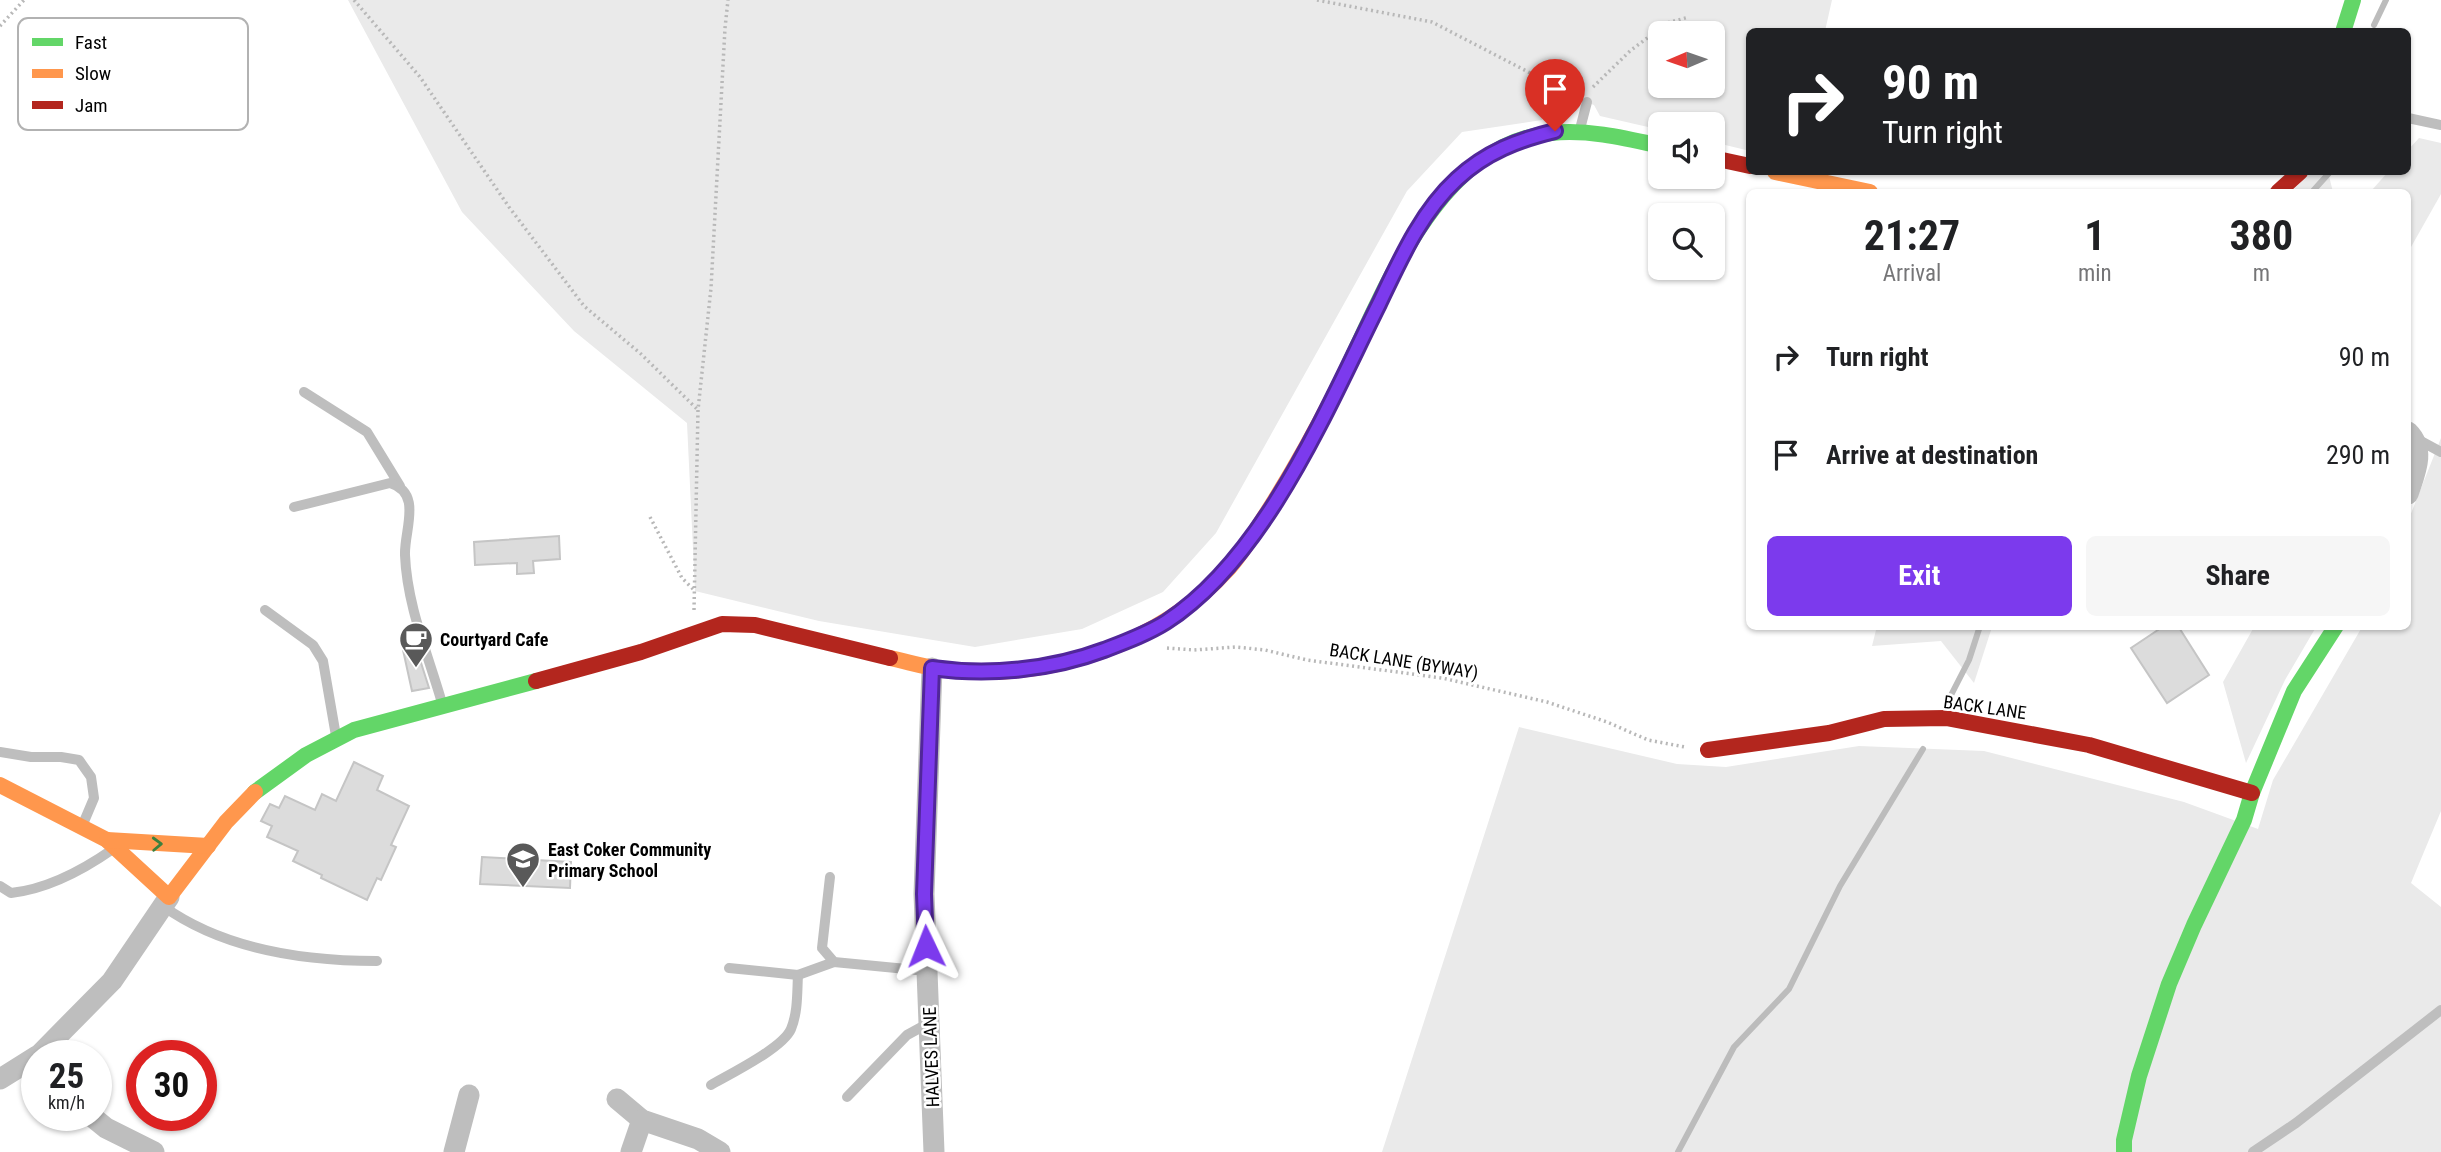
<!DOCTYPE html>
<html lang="en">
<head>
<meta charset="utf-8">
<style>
  :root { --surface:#fff; --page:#f6f6f6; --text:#202124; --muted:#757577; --accent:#7c3aed }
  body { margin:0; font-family:"Roboto Condensed",sans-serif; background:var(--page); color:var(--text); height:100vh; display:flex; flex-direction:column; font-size:26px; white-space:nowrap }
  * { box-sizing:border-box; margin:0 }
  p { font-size:23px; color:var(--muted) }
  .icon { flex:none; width:38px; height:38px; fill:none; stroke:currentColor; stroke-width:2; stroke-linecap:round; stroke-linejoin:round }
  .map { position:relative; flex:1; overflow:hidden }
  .details { position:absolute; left:1746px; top:189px; width:665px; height:441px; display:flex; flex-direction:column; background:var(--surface); border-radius:10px; box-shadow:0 2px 5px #0004 }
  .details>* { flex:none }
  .banner { position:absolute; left:1746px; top:28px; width:665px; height:147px; border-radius:10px; box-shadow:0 2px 5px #0004; background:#202124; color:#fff; overflow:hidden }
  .needle { width:46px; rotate:268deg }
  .buttons { position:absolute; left:1648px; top:21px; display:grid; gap:14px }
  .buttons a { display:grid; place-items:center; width:77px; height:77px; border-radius:10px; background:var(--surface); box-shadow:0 2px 5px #0004; font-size:35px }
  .speed { position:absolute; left:21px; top:1040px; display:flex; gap:14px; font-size:35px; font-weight:700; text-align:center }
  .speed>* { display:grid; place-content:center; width:91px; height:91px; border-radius:50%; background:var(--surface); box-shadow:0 2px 5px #0004; line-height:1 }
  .speed small { font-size:18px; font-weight:400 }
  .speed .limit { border:10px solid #d22; background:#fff; color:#111 }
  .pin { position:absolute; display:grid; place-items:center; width:60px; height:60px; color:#fff; margin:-72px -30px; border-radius:50% 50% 50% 0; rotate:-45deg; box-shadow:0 0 7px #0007 }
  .pin .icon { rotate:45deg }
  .me { position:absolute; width:77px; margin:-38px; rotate:358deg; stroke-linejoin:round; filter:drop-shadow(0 0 5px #0008) }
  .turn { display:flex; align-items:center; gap:24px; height:147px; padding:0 21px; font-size:32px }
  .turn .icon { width:91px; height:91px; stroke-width:2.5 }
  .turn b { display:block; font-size:49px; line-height:60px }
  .eta { display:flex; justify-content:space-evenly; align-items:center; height:119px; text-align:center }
  .eta b { font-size:42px; font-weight:700; line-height:49px }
  .primary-button { display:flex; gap:14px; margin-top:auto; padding:14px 21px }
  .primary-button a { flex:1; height:80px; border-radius:10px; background:var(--accent); color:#fff; font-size:28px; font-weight:700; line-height:80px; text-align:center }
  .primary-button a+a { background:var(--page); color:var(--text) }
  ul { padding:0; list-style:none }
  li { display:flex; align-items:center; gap:21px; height:98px; padding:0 21px }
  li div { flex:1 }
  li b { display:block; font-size:26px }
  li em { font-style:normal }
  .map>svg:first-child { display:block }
  .green { fill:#eaeaea; fill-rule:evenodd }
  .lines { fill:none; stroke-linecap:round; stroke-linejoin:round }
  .stream { stroke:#bcbcbc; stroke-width:6 }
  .building { fill:#dcdcdc; stroke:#c5c5c5; stroke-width:2 }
  .path { stroke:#b8b8b8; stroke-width:3.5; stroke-dasharray:2 3.5; stroke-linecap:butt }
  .lane { stroke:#bebebe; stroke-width:10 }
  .street { stroke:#bebebe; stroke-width:21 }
  .fast { stroke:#63d668; stroke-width:16 }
  .slow { stroke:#ff974d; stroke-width:16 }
  .jam { stroke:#b3261e; stroke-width:16 }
  .oneway { stroke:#3b803e }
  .route-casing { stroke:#51269a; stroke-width:18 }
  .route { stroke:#7c3aed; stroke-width:12 }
  .labels { text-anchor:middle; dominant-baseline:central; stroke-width:5; stroke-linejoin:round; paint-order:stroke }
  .poi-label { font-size:18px; font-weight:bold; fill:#000; stroke:#fff; text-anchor:start }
  .street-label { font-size:18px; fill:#000; stroke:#fff }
  .key { fill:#fff; stroke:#b2b2b2; stroke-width:2 }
  .key-label { font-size:19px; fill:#000 }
</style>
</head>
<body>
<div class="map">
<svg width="2441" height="1152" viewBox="0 0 2441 1152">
  <rect width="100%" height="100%" fill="#fff"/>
  <g class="green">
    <path d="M348 0H1832L1825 31 1750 32V151L1713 142V124H1661V130L1600 116 1594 105 1580 100 1575 106 1560 109 1549 93 1542 120 1462 132 1407 191 1216 533 1163 592 1082 629 975 647 819 621 695 591 687 423 574 331 462 212ZM1661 33H1713V86H1661Z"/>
    <polygon points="2419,138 2441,143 2441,194 2411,247 2408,249 2408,192 2353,192 2372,190 2388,172 2408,172 2408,150"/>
    <polygon points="2311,172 2328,172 2333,192 2291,192"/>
    <polygon points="2441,438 2441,811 2411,883 2441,907 2441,1152 1382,1152 1519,727 1677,764 1726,767 1859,746 1984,751 2184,802 2258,829 2273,780 2362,627 2408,626 2408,521"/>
    <polygon points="1877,626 1992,626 1992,627 1974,683 1941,641 1872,646"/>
    <polygon points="2254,627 2316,627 2285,680 2246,763 2223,682"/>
  </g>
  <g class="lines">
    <g class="stream">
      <polyline points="2374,25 2386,0"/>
      <polyline points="2312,192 2330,172"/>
      <polyline points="1948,701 1969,660 1980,626"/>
      <polyline points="1678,1152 1734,1047 1789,989 1840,886 1923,749"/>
    </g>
  </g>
  <g class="building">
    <polygon points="559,536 560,559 533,561 534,573 517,574 517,563 475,565 474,542"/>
    <polygon points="2164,626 2178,626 2209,675 2167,703 2131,648"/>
    <polygon points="416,647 429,688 412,691 403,650"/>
    <polygon points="354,762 383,776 377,790 409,806 391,845 396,847 381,880 377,878 367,900 321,878 322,875 293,861 298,851 267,837 272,826 261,821 270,804 279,808 285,796 315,810 322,794 336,801"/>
    <polygon points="482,857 571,862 570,888 480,884"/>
  </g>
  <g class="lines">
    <g class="path">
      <polyline points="354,0 420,77 509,207 584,306 641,354 698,410"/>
      <polyline points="1317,0 1432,22 1536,76 1549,110"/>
      <polyline points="0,26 24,0"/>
      <polyline points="1593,87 1630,51 1667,23 1689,17"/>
      <polyline points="650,517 682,578 695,591"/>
      <polyline points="694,610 698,410 711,288 725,28 728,0"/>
      <polyline points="1167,648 1194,650 1236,647 1265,650 1307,660 1442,678 1547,702 1607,722 1648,740 1685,747"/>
    </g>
    <g class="lane">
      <polyline points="2408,118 2441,125"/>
      <polyline points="1580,129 1587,102"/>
      <polyline points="304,392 367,432 400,486"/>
      <polyline points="2415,438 2441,452"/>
      <path d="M294 507 390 483C423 493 404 530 405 555 407 606 428 654 442 703"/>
      <polyline points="265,610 313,645 323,661 336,736"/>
      <polyline points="0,752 31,757 61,757 79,760 91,777 94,798 83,824"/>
      <polyline points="830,877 822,948 834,962 927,971"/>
      <path d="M0 886 11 893C48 889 83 870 113 849"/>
      <path d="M163 906C224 950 304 961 377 961"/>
      <polyline points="729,968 798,975 834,962"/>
      <path d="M711 1085C730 1074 783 1048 791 1029 798 1012 797 993 798 975"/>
      <polyline points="847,1097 907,1035 929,1023"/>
      <polyline points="2253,1152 2296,1123 2441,1010"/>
    </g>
    <g class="street">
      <path d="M2408 432C2426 450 2415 473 2408 494"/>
      <polyline points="932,668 924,894 934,1152"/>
      <polyline points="39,1055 112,981 169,897"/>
      <polyline points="0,1079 37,1056"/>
      <polyline points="617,1099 642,1120 698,1139 720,1152"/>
      <polyline points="90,1115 106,1128 154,1152"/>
      <polyline points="454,1152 469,1095"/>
      <polyline points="631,1152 642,1120"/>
    </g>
    <g class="fast">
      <polyline points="2343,32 2353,0"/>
      <path d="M1334 395C1381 303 1432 145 1551 133 1588 129 1625 138 1661 146"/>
      <polyline points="255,792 306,755 354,730 536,681"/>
      <polyline points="2124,1152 2124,1140 2139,1076 2169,984 2194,925 2244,820 2252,793 2294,691 2336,626"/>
    </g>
    <g class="slow">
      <polyline points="1775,172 1870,192"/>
      <path d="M890 658C909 662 927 668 947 670 1049 681 1159 645 1229 568 1243 552 1254 534 1265 516 1290 477 1313 436 1334 395"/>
      <polyline points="0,785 107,840 169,897 226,822 255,792"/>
      <polyline points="107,840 208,846"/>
    </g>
    <g class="jam">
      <polyline points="1713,158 1750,166"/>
      <polyline points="2278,192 2300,172"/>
      <polyline points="536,681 641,652 722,624 755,625 890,658"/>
      <polyline points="1708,750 1829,733 1884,719 1946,718 2089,745 2252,793"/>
    </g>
  </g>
  <defs><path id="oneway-chevron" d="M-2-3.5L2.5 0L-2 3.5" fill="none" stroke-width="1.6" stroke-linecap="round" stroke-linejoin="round" transform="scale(1.75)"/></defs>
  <use class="oneway" href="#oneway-chevron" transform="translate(157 844) rotate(-2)"/>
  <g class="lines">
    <g class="route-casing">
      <path id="route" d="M926 946 924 894 932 668C988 676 1051 670 1104 650 1125 642 1147 634 1166 622 1266 557 1327 408 1379 304 1400 260 1421 212 1457 179 1486 152 1518 140 1555 131"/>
    </g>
    <use href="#route" class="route"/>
  </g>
  <defs>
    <g id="cafe-pin" transform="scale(1.75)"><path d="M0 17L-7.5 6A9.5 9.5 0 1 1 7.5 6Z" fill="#595959" stroke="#fff"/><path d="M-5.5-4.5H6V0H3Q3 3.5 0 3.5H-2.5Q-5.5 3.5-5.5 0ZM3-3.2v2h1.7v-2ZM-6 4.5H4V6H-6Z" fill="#fff"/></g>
    <g id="school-pin" transform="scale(1.75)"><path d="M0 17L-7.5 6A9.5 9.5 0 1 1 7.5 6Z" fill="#595959" stroke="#fff"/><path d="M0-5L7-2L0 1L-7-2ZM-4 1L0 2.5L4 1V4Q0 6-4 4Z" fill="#fff"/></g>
  </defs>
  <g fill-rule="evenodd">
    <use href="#cafe-pin" x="416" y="639"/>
    <use href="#school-pin" x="523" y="859"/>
  </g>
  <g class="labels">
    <g class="poi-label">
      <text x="440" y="639">Courtyard Cafe</text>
      <text x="548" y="849">East Coker Community<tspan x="548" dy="21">Primary School</tspan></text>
    </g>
    <g class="street-label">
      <text transform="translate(1404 661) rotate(9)">BACK LANE (BYWAY)</text>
      <text transform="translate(1985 707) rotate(8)">BACK LANE</text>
      <text transform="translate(931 1057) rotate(-92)">HALVES LANE</text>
    </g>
  </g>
  <rect x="18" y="18" width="230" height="112" rx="10" class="key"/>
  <rect x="32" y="38" width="31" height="8" fill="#63d668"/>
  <rect x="32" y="69" width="31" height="9" fill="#ff974d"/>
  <rect x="32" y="101" width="31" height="8" fill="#b3261e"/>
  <g class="key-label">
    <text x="75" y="49">Fast</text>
    <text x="75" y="80">Slow</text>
    <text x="75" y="112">Jam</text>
  </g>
</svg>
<div class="buttons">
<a><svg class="needle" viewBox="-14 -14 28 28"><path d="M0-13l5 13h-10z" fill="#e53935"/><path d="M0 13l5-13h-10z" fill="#757577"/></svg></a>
<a><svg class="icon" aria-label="sound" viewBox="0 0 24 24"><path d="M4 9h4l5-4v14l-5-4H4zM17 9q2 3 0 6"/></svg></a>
<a><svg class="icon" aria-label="search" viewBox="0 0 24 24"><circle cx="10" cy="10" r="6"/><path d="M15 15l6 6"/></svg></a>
</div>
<div class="speed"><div>25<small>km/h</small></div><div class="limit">30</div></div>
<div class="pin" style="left:1555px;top:131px;background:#d93025"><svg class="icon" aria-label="arrive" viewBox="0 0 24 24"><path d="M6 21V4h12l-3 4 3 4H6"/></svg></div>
<svg class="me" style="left:926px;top:946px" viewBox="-20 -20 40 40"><path d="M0-17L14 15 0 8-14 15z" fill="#7c3aed" stroke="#fff" stroke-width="4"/></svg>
<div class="banner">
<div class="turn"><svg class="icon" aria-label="right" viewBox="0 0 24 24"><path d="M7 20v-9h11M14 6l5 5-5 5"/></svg><div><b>90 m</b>Turn right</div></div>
</div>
<section class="details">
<div class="eta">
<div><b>21:27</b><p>Arrival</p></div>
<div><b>1</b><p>min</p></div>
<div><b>380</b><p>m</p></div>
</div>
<ul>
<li><svg class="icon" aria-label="right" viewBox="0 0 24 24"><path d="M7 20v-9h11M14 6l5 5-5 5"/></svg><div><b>Turn right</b></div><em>90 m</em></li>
<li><svg class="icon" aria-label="arrive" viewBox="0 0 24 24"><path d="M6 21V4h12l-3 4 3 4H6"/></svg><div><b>Arrive at destination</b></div><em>290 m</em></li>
</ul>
<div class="primary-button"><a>Exit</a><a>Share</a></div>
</section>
</div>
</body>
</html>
